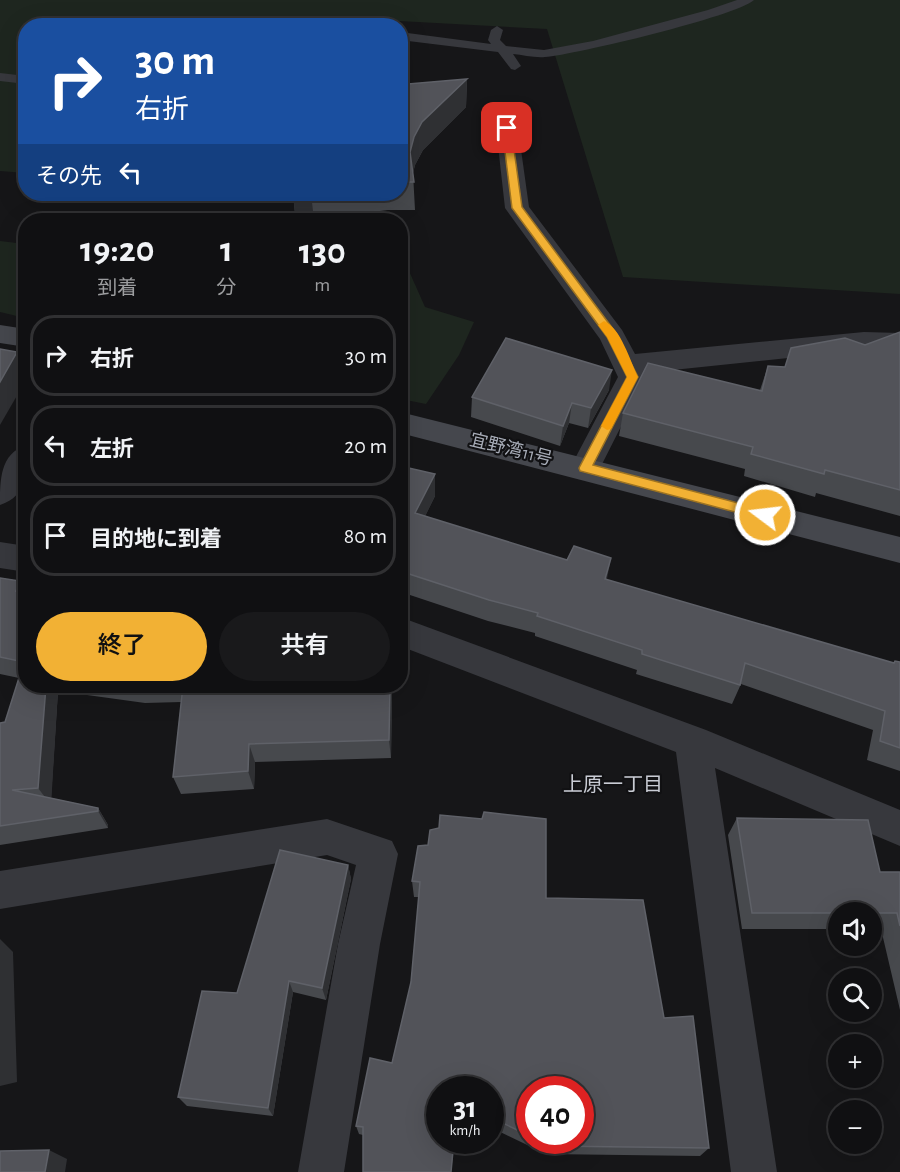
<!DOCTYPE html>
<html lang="ja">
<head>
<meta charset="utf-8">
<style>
  :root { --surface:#101012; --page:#19191b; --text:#f1f3f6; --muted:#9c9d9f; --line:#303032; --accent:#f2b134 }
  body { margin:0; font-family:"Alegreya Sans","Noto Sans JP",sans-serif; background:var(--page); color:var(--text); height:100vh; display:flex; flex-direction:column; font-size:22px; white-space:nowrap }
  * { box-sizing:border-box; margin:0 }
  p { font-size:20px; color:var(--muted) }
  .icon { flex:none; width:33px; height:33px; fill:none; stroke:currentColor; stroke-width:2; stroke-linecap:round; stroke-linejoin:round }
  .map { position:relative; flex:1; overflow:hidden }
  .panel { position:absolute; left:18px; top:213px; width:390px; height:480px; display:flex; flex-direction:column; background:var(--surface); border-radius:24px; box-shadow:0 6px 24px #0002,0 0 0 2px var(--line) }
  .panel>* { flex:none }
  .top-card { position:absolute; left:18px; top:18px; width:390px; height:183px; border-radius:24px; box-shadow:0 6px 24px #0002,0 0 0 2px var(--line); background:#1a4fa0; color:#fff; overflow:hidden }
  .fabs { position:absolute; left:828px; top:902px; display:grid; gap:12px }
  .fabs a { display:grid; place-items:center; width:54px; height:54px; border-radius:50%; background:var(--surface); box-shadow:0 6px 24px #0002,0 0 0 2px var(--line); font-size:30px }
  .speed { position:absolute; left:426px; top:1076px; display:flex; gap:12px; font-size:30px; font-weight:700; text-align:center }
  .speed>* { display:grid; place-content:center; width:78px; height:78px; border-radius:50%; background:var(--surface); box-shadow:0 6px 24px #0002,0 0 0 2px var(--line); line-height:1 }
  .speed small { font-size:15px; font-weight:400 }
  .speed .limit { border:9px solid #d22; background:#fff; color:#111 }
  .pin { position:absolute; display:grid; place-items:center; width:51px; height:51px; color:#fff; margin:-26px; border-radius:12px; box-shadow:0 3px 9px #0006 }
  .me { position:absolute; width:66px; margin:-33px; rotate:285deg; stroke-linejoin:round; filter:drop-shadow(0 0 4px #0008) }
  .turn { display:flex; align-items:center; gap:21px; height:126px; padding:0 18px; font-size:27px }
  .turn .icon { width:78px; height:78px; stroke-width:2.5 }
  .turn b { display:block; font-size:42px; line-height:51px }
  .then { display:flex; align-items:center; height:57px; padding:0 18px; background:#0003; gap:12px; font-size:22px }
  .eta { display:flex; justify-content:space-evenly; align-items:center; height:102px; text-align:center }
  .eta b { font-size:36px; font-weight:600; line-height:42px }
  .primary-button { display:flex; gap:12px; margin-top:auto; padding:12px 18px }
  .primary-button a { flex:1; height:69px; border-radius:36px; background:var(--accent); color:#111; font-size:24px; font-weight:600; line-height:69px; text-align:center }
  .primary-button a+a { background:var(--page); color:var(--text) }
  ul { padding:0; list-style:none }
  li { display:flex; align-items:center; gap:18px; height:81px; margin:0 12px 9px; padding:0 6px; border:3px solid var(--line); border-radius:24px }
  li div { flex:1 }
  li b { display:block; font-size:22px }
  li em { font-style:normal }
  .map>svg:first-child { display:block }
  .green { fill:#1e261f }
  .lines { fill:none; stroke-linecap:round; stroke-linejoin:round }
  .lane { fill:#37383d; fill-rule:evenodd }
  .street { fill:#37383d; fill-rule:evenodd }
  .secondary { fill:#45474d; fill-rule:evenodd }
  .wall { fill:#47494d; fill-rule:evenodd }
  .shaded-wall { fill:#2f3033 }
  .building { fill:#525359; stroke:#5f6168; stroke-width:1.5 }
  .route { fill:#f2b134; stroke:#9d7322; stroke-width:1.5 }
  .slow { fill:#f59e0b }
  .labels { text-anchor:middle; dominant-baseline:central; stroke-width:4.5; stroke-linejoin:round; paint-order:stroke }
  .street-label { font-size:18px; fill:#a8adb8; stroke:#111113 }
  .neighbourhood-label { font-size:20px; fill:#c9ccd4; stroke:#111113 }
</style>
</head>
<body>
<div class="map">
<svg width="900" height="1172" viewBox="0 0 900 1172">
  <rect width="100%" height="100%" fill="#161618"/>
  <g class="green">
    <polygon points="0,0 900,0 900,294 623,277 547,29 344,18 336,26 26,26 25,173 0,171"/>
    <polygon points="0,241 25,244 25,318 0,312"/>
    <polygon points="401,253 425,307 474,322 459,355 426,404 401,399"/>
  </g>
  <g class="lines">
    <g class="lane">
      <path d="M737 0H754C737 16 574 55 545 57 535 58 523 55 513 54L521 66 515 70 511 69 498 52 400 40V32L491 44 488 40 491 30 497 26 503 30 500 40 506 46 544 50 593 41 708 10Z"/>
      <polygon points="0,73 26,76 26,84 0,81"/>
    </g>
    <g class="street">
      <polygon points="507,121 515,123 518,128 529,207 622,330 635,354 864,332 900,333 900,351 864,350 644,373 646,377 596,476 585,479 574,476 570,468 618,377 600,339 505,208 496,128 499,123"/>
      <path d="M26 445C26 470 29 496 0 505 0 480 0 454 26 445Z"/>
      <polygon points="0,542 26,546 26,572 0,568"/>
      <polygon points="400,617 706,730 900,810 900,846 715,768 777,1172 731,1172 676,752 400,646"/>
      <polygon points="327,819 392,841 398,854 380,944 344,1172 298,1172 338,944 356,865 327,855 0,909 0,871"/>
    </g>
    <g class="secondary">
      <polygon points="0,325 26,329 26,347 0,343"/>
      <polygon points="400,412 900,537 900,563 400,433"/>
    </g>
  </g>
  <g class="wall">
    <polygon points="400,77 408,84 467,79 466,107 423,150 415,165 413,173 415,210 388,210 340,216 313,211 295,214 293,194 400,194"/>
    <polygon points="900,332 900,516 816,493 815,497 744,476 745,469 619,436 623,413 760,390 768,366 785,367 865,345"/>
    <polygon points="609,390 588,428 569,423 560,446 471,417 472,397"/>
    <polygon points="400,466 435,474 435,496 425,516 607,580 894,663 895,661 900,662 900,771 867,760 873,730 741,684 732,704 636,674 637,670 535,636 535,633 488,621 401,592"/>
    <polygon points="0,578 20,581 26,591 26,686 392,686 391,758 255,762 254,789 181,794 173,777 181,702 145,703 58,691 51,798 98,808 108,825 108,828 0,845 0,723 5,722 19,678 0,674"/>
    <polygon points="737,818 880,872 900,872 900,1010 881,929 872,929 872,912 838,912 838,929 742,929 728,835"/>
    <polygon points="348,865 351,879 326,1000 293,992 273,1116 187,1106 178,1097"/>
    <path d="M412 881 546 898 664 1018 709 1148 700 1156 546 1154 490 1127V1089H440V1140H455L451 1172H363V1135L359 1134 356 1126 392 1063 411 982 419 897H414ZM530 1089 580 1140H530Z"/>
  </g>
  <g class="shaded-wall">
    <polygon points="467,79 466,107 423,150 415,165 411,180 410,152 414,137 422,122"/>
    <polygon points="293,194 311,194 313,211 295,214"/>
    <polygon points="17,352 26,371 26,380 0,425 0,382"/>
    <polygon points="612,370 609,390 588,428 591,408"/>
    <polygon points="572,403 569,423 560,446 563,426"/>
    <polygon points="435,474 435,496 416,535 415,513"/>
    <polygon points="611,558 607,579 600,600 605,579"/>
    <polygon points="20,581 26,591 26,607 16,591"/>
    <polygon points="46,686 54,686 58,691 51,805 38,788"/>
    <polygon points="390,686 392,686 391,758 389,740"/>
    <polygon points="249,744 255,762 254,789 248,771"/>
    <polygon points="98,808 108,825 108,828 98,811"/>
    <polygon points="348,865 351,879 326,1000 322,988"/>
    <polygon points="0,939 13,952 17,1082 0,1086"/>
    <polygon points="289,981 293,992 273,1116 268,1108"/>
    <polygon points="49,1150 67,1159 65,1172 45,1172"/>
  </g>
  <g class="building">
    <polygon points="400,77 406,77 408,84 467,79 422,122 414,137 410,152 414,182 400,182"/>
    <polygon points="900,332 900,490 825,470 824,474 751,454 753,447 623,413 648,363 762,391 768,366 785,367 791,348 845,338 865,345"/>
    <polygon points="506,338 612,370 591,408 572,403 563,426 472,397"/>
    <polygon points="0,349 17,352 0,382"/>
    <polygon points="400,466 435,474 415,513 567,560 574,546 611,558 605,579 894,663 895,661 900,662 900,748 880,741 885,711 745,663 740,685 642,654 642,650 537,616 538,613 489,600 400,571 404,564 400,562"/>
    <polygon points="0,578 20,581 16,591 26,592 26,686 46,686 38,788 12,790 98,808 98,811 0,826 0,723 5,722 24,662 0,657"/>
    <polygon points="183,686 390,686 389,740 249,744 248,771 173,777"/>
    <polygon points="484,812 546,819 546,898 643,900 664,1018 693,1016 709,1148 550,1146 537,1140 580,1140 580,1089 530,1089 530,1136 490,1117 490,1089 440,1089 440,1140 454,1140 451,1172 363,1172 363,1127 356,1126 370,1058 392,1063 411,982 420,882 412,881 418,846 428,845 430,830 439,828 440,815 482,819"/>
    <polygon points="737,818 868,820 880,872 900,872 900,926 897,913 872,913 872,912 838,912 838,913 752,913"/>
    <polygon points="280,850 348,865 322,988 289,981 268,1108 178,1097 202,991 237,993"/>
    <polygon points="49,1150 45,1172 0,1172 0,1151"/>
  </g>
  <polygon class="route" points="507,125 511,128 522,207 616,333 638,377 593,465 765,510 771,515 769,518 765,520 580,471 579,468 627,377 607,337 512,208 502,128"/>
  <path class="slow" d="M604 321C621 328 630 361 638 377L611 429 607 430 601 426 627 377 607 337 598 325Z"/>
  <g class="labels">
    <g class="street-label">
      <text transform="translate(511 450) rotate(14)">宜野湾11号</text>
    </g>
    <g class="neighbourhood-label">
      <text x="613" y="785">上原一丁目</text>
    </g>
  </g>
</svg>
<div class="fabs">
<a><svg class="icon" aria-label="sound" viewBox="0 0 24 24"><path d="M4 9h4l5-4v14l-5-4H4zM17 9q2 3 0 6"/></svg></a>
<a><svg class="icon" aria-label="search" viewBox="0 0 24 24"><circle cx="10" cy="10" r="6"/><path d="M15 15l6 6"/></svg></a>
<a>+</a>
<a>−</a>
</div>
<div class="speed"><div>31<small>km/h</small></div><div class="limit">40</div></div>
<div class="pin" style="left:507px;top:128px;background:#d93025"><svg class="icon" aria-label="arrive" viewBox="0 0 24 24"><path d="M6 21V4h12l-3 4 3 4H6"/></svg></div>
<svg class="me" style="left:765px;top:515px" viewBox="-20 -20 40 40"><circle r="17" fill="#f2b134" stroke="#fff" stroke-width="3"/><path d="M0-11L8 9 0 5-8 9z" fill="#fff"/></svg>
<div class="top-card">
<div class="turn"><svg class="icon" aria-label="right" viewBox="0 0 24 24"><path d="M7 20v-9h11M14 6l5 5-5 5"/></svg><div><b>30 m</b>右折</div></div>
<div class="then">その先<svg class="icon" aria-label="left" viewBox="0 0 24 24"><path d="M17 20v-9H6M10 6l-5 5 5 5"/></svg></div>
</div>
<section class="panel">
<div class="eta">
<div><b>19:20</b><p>到着</p></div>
<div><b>1</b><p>分</p></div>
<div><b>130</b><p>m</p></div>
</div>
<ul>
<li><svg class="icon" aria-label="right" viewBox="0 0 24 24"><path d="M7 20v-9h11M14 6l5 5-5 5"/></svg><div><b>右折</b></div><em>30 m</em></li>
<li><svg class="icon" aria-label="left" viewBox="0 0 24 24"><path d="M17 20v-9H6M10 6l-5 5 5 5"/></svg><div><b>左折</b></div><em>20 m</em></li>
<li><svg class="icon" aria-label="arrive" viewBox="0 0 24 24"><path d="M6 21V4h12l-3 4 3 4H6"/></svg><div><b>目的地に到着</b></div><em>80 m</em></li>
</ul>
<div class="primary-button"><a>終了</a><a>共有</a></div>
</section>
</div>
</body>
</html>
